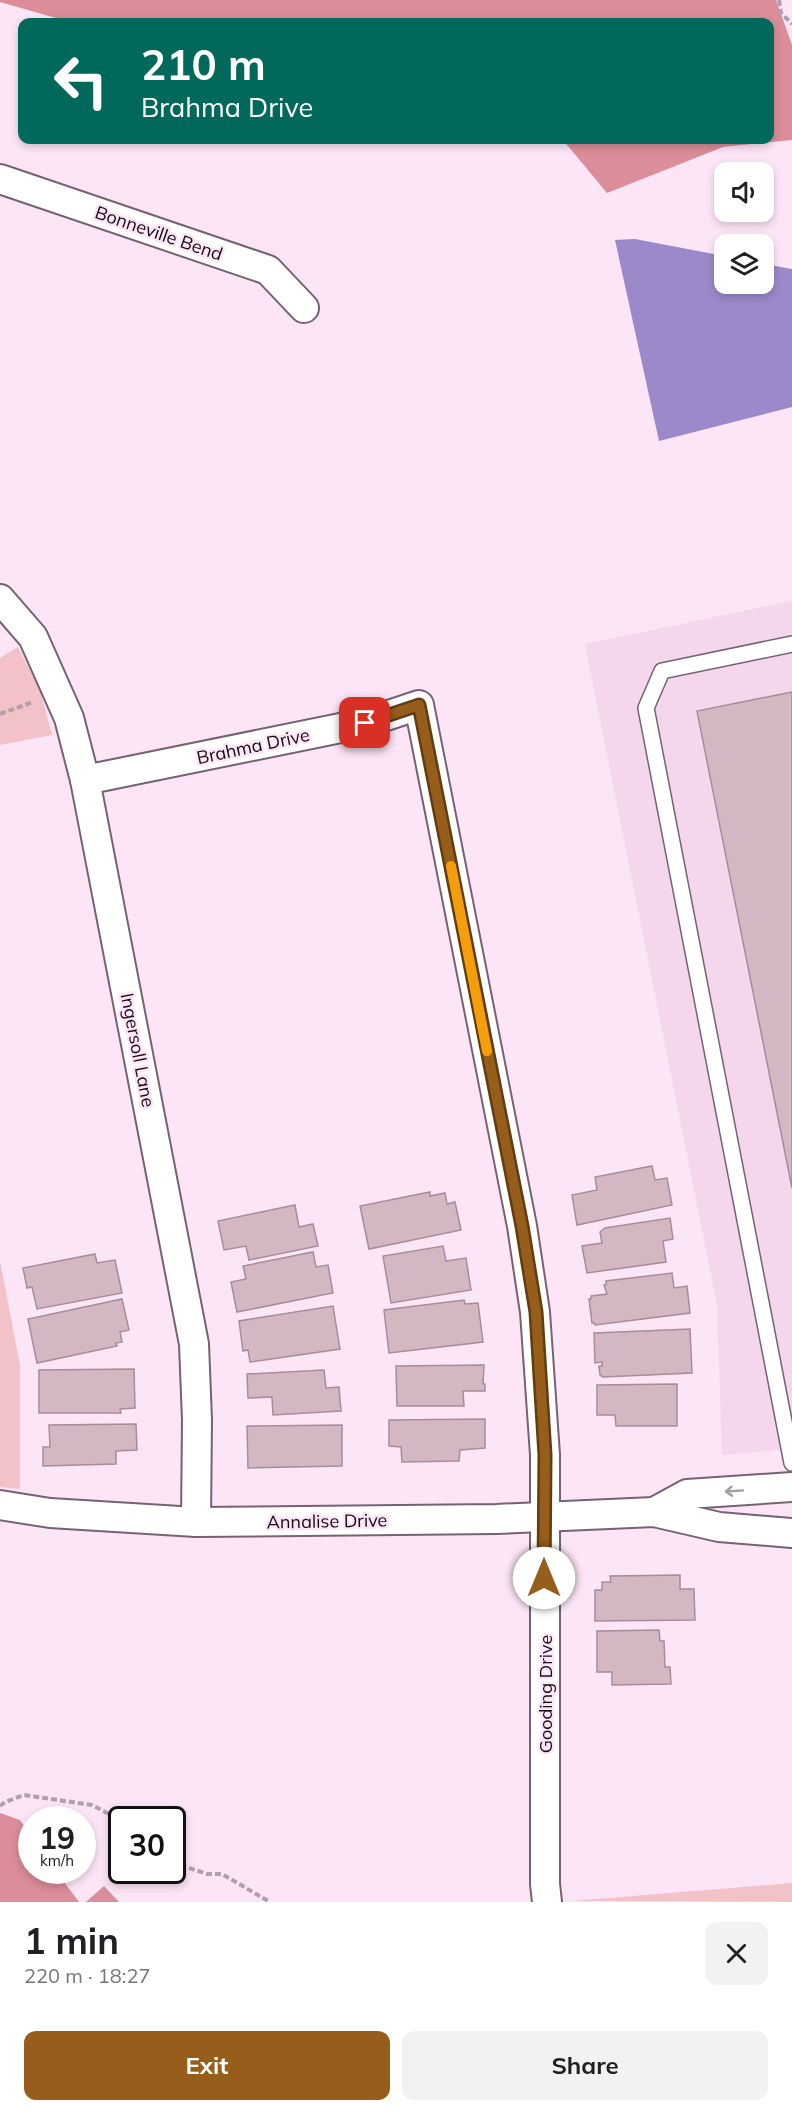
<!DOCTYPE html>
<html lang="en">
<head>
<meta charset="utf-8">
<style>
  :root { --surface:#fff; --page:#f2f2f2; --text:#202124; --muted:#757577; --accent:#975d1b }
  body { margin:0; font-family:Mulish,sans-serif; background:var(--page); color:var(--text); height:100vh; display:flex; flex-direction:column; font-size:22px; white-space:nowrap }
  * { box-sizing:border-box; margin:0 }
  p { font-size:20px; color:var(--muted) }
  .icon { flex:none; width:33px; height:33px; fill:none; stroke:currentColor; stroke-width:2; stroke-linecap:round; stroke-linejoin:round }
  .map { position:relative; height:1902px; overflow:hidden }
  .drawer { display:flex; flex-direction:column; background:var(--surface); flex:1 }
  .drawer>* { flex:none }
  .guide { position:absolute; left:18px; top:18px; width:756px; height:126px; border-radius:12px; box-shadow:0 3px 9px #0003; background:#00695c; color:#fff; overflow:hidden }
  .buttons { position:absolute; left:714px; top:162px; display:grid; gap:12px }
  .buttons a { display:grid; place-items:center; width:60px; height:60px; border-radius:12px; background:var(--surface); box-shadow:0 3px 9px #0003; font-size:30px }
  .speed { position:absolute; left:18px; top:1806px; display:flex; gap:12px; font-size:30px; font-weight:700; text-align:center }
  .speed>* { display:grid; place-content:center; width:78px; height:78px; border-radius:50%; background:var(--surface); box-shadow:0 3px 9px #0003; line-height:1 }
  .speed small { font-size:15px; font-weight:400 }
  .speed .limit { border:3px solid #111; border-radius:9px; background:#fff; color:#111 }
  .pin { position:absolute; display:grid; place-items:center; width:51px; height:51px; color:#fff; margin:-26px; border-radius:12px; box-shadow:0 3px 9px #0006 }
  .me { position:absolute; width:66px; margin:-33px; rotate:0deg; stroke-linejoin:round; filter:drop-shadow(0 0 4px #0008) }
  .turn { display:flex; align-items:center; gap:21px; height:126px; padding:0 24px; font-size:27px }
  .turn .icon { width:78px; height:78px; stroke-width:2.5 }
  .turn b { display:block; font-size:42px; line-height:51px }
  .round { display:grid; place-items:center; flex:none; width:63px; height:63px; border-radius:12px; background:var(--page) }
  .summary { display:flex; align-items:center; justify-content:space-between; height:102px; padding:0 24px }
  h1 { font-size:36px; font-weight:700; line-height:45px }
  .button { display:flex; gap:12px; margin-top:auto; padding:12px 24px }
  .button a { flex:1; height:69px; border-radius:12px; background:var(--accent); color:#fff; font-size:24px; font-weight:700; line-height:69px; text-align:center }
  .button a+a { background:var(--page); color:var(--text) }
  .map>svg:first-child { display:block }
  .built { fill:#f4d6ed }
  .green { fill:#f3c2c8 }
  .forest { fill:#db8d99 }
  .water { fill:#9c89c9 }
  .building { fill:#d3b7c2; stroke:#a88d98; stroke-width:1.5 }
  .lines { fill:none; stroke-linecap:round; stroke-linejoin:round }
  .service-casing { stroke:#766272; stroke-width:18 }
  .minor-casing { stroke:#766272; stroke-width:32 }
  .path { stroke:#b19fad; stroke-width:4; stroke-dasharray:6 3; stroke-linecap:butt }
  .service { stroke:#fff; stroke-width:15 }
  .minor { stroke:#fff; stroke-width:28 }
  .oneway { stroke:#a19ea1 }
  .route-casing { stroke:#623c12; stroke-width:15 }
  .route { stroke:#975d1b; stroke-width:10 }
  .slow { stroke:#f59e0b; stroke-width:10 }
  .labels { text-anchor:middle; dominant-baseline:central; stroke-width:5; stroke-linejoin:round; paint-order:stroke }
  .street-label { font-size:18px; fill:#140c13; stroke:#fce5f7 }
</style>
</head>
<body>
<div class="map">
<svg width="792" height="1902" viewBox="0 0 792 1902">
  <rect width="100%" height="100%" fill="#fce5f7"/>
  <polygon class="built" points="792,601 792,1449 722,1455 717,1305 585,644"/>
  <g class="green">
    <polygon points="18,647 40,690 52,735 0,745 0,658"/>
    <polygon points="0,1261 20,1365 20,1489 0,1487"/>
    <polygon points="792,1883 792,1902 572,1901"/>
  </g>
  <g class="forest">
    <polygon points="0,0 776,0 792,45 792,140 723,147 607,193 563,140 770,140 770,22 70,22 0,2"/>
    <polygon points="0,1813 20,1820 31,1836 32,1870 56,1871 79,1902 0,1902"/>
    <polygon points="104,1886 119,1902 86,1902"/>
  </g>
  <polygon class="water" points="635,239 724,256 724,284 764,284 764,264 792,269 792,407 659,441 615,240"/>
  <g class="building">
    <polygon points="792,692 792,1188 697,711"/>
    <polygon points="652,1166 655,1180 667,1178 672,1205 577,1225 572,1195 597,1190 595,1177"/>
    <polygon points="430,1192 430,1196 445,1193 447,1204 455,1202 461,1230 369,1249 360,1206"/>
    <polygon points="295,1205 299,1227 313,1224 318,1246 249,1260 246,1246 224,1250 218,1221"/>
    <polygon points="670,1218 673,1239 663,1241 666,1262 587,1273 582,1246 602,1243 600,1232 605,1228"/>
    <polygon points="443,1246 446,1261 466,1258 471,1290 391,1303 383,1256"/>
    <polygon points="313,1252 316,1267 328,1265 333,1293 237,1312 231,1282 246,1279 243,1266"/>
    <polygon points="95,1254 97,1263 115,1260 122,1293 37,1309 32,1287 27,1288 23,1268"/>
    <polygon points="672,1273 674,1288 687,1286 690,1313 595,1325 594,1323 592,1323 589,1299 591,1299 591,1296 607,1294 604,1285 606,1285 606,1281"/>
    <polygon points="122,1299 129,1330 120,1332 122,1342 116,1343 117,1346 37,1363 28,1319"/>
    <polygon points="464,1300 465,1304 478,1303 483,1342 389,1353 384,1310"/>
    <polygon points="333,1306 340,1349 250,1362 248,1350 243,1351 239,1321"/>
    <polygon points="690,1329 692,1373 603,1377 600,1375 599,1366 602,1366 602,1362 595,1363 594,1333"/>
    <polygon points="484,1365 483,1384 485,1384 485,1391 463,1391 464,1406 397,1406 396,1366"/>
    <polygon points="134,1369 135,1408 120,1409 121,1413 39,1413 39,1370"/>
    <polygon points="324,1370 326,1388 339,1387 341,1411 273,1415 272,1397 248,1398 247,1374"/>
    <polygon points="677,1384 677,1426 616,1426 615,1415 597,1415 597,1385"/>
    <polygon points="485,1419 485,1448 460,1450 459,1461 402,1462 401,1447 389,1446 389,1420"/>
    <polygon points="136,1424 137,1450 116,1451 116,1464 43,1466 43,1447 50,1447 49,1425"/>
    <polygon points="342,1425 342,1466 248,1468 247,1426"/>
    <polygon points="680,1575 680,1589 694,1589 695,1620 595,1621 595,1590 602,1590 602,1582 611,1582 610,1576"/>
    <polygon points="659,1630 660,1641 664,1641 665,1667 670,1667 671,1684 612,1685 612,1672 597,1672 597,1631"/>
  </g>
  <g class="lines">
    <g class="service-casing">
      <polyline id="service" points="792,644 662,671 646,708 792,1463"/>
    </g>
    <g class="minor-casing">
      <g id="minor">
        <polyline points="0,179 268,270 304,308"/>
        <polyline points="0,599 33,637 69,718 85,780 194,1344 197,1420 196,1522"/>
        <polyline points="85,780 365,723 419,705 522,1226 535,1312 545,1455 545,1884 547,1902"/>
        <polyline points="0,1505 50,1513 196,1522 496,1519 654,1512 719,1527 792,1533"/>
        <polyline points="654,1512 687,1494 792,1487"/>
      </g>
    </g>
    <g class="path">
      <polyline points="779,0 781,13 792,24"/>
      <polyline points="0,714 33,702"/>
      <polyline points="0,1806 5,1802 24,1795 92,1805 122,1821"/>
      <polyline points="172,1862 207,1874 222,1874 270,1902"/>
    </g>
    <use href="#service" class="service"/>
    <use href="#minor" class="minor"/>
  </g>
  <defs><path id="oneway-shaft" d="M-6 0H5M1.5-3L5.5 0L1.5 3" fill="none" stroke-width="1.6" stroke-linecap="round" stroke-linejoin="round" transform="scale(1.5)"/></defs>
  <use class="oneway" href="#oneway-shaft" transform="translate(734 1491) rotate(176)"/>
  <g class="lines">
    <g class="route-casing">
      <polyline id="route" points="365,723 419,705 522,1226 536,1312 545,1455 544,1578"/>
    </g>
    <use href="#route" class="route"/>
    <polyline class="slow" points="451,866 487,1051"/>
  </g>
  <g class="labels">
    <g class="street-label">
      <text transform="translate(159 233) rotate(19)">Bonneville Bend</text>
      <text transform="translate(253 746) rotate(-12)">Brahma Drive</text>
      <text transform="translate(138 1050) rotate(79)">Ingersoll Lane</text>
      <text transform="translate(327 1521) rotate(-1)">Annalise Drive</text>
      <text transform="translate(545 1694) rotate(-90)">Gooding Drive</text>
    </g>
  </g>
</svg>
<div class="buttons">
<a><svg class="icon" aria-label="sound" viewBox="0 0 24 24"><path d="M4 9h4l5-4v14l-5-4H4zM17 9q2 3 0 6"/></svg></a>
<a><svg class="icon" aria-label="layers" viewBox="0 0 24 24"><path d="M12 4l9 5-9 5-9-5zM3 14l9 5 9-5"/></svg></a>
</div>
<div class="speed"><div>19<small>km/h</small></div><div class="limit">30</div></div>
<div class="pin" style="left:365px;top:723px;background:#d93025"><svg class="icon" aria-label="arrive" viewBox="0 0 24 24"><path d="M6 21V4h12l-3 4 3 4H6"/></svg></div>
<svg class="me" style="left:544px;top:1578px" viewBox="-20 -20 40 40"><circle r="19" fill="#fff"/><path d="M0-13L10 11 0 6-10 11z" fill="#975d1b"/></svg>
<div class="guide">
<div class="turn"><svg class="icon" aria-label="left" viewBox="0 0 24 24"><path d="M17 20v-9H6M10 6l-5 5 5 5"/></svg><div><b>210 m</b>Brahma Drive</div></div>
</div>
</div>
<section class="drawer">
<div class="summary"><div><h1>1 min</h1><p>220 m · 18:27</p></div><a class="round"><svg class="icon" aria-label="close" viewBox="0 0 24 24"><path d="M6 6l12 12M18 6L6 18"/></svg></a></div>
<div class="button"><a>Exit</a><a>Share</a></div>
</section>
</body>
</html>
